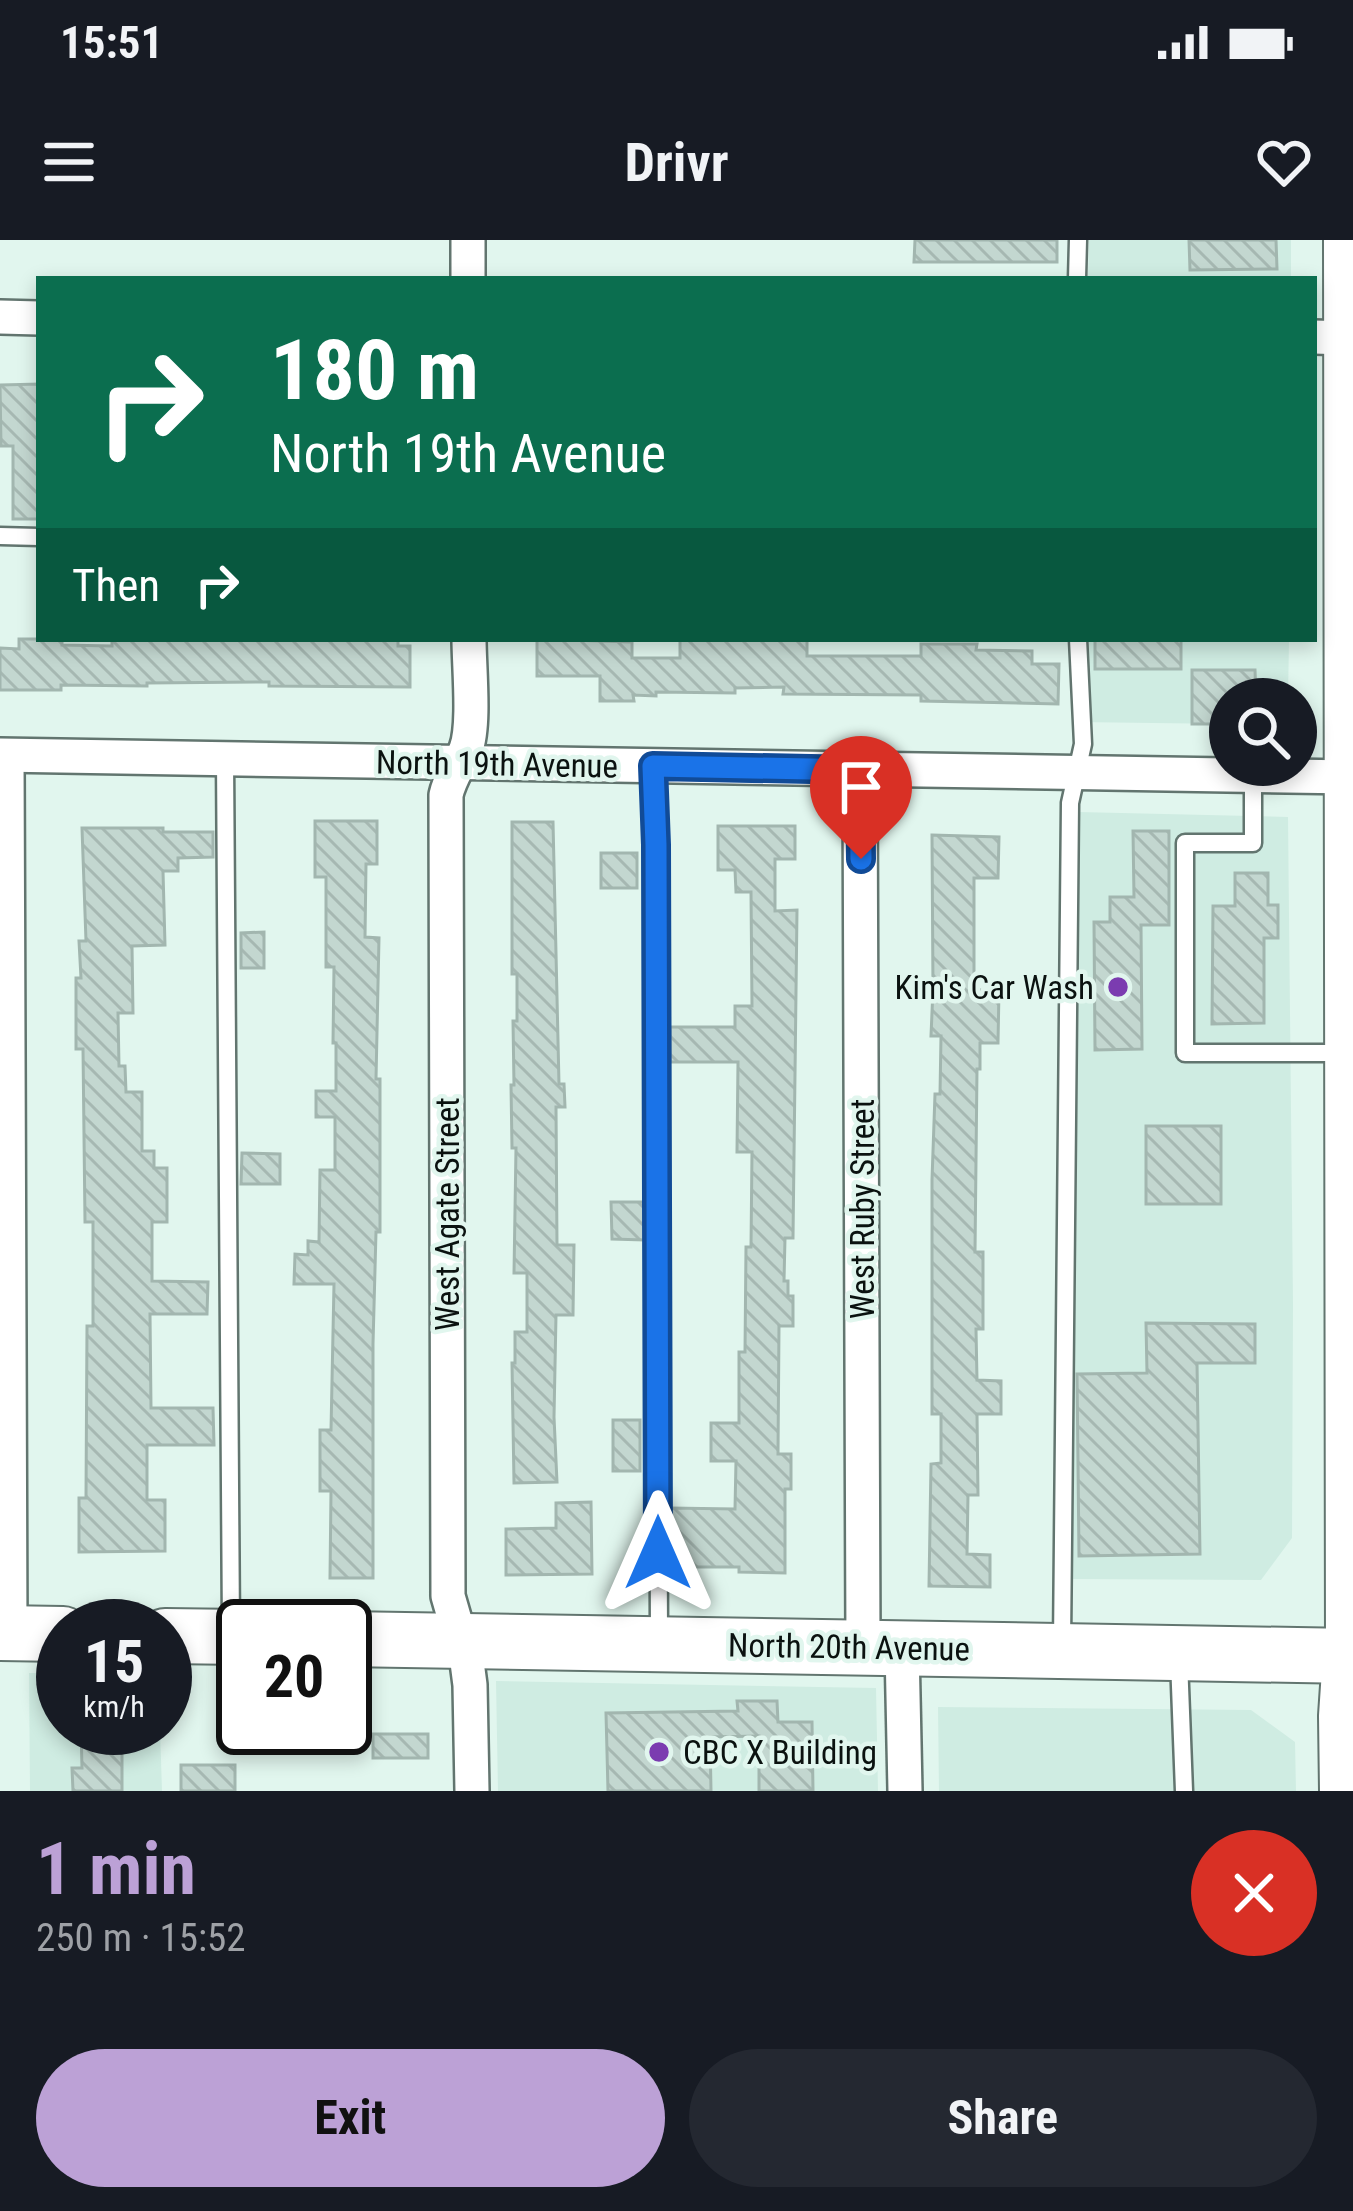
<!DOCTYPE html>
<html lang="en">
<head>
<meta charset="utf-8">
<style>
  :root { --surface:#171b24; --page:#242831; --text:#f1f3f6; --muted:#9ea1a6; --accent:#bca1d6 }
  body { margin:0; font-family:"Roboto Condensed",sans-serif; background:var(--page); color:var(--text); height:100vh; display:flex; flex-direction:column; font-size:45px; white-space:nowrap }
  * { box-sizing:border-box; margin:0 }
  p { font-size:39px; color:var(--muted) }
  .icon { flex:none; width:66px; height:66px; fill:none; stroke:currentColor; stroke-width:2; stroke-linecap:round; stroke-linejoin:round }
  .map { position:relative; height:1551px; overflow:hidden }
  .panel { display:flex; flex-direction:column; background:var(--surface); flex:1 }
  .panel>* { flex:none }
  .guide { position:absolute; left:36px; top:36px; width:1281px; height:366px; border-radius:0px; box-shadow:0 6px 18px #0003; background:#0b6e4f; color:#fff; overflow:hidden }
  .controls { position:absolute; left:1209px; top:438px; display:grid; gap:24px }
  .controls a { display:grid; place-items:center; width:108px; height:108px; border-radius:50%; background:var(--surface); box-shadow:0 6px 18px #0003; font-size:60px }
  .speed { position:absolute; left:36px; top:1359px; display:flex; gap:24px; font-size:60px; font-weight:700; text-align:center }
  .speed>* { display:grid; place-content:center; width:156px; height:156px; border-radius:50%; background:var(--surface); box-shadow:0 6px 18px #0003; line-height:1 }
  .speed small { font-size:30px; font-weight:400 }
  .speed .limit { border:6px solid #111; border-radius:18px; background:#fff; color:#111 }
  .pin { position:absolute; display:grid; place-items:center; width:102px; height:102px; color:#fff; margin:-123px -51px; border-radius:50% 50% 50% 0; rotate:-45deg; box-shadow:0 0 12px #0007 }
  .pin .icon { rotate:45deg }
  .me { position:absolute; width:132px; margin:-66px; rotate:0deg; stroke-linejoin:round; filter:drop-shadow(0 0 9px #0008) }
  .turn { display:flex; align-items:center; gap:42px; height:252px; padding:0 36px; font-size:54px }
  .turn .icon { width:156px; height:156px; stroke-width:2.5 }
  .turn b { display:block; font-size:84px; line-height:102px }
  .then { display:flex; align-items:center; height:114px; padding:0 36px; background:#0003; gap:24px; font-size:45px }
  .round { display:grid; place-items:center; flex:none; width:126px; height:126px; border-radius:63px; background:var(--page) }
  .headline { display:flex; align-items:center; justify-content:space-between; height:204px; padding:0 36px }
  h1 { font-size:72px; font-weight:700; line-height:90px; color:var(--accent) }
  .primary-button { display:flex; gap:24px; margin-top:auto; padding:24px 36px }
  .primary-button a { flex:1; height:138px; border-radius:72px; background:var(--accent); color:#111; font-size:48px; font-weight:700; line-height:138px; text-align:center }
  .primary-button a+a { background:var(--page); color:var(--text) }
  .status { display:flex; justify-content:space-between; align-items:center; height:84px; padding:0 60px; background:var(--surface); direction:ltr }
  .status svg { height:33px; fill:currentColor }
  header { display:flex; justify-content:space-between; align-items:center; height:156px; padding:0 36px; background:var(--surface); font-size:54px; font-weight:700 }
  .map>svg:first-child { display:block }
  .built { fill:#cfece2 }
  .building { fill:url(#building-back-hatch); stroke:#a2b6af; stroke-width:3 }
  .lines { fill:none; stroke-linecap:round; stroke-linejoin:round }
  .service-casing { stroke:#62756f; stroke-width:21 }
  .minor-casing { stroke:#62756f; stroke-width:38 }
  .secondary-casing { stroke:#62756f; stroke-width:52 }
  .primary-casing { stroke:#62756f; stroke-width:58 }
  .service { stroke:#fff; stroke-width:16 }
  .minor { stroke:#fff; stroke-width:33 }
  .secondary { stroke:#fff; stroke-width:48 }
  .primary { stroke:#fff; stroke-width:54 }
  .route-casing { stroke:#114b97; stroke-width:30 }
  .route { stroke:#1a73e8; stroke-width:21 }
  .poi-dot { fill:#7b3cb0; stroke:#e1f6ee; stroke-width:4.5 }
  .labels { text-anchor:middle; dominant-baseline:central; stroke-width:9; stroke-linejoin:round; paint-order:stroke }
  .street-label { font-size:33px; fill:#0b1210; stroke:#e1f6ee }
  .poi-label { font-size:33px; fill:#0b1210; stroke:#e1f6ee; text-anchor:end }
</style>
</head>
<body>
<div class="status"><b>15:51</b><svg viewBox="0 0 49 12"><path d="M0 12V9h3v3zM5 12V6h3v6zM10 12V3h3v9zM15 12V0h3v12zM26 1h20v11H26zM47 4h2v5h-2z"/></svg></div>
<header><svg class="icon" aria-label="menu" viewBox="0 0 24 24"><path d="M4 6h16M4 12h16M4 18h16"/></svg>Drivr<svg class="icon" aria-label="heart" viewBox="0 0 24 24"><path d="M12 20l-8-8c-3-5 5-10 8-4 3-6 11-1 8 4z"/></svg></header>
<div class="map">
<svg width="1353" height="1551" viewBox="0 0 1353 1551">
  <defs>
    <pattern id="building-back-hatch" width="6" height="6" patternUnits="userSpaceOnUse" patternTransform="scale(3)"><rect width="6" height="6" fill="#c3d7d0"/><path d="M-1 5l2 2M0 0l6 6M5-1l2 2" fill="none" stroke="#a6b8b2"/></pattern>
  </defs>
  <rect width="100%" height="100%" fill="#e1f6ee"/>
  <g class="built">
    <polygon points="1089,0 1291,0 1291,37 1088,36"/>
    <polygon points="1077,399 1289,399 1288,459 1230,459 1230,484 1076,482"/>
    <polygon points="1078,572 1288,577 1293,1065 1292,1298 1261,1340 1072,1339"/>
    <polygon points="29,1433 63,1433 63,1488 160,1488 162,1551 30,1551"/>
    <polygon points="496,1441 876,1448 878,1551 498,1551"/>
    <polygon points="938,1467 1251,1470 1295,1502 1296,1551 939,1551"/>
  </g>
  <g class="building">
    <polygon points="915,0 1057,0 1057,22 914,22"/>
    <polygon points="1189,0 1276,0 1277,29 1190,30"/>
    <polygon points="39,144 39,279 13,279 13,206 1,206 0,145"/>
    <polygon points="19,399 62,399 62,405 112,406 112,399 398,399 398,406 410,406 410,447 269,446 269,442 147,443 147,446 61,445 61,450 0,450 0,408 19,409"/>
    <polygon points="537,399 632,402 632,418 680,418 680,399 807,399 807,416 921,416 921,404 977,404 976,410 1032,411 1032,424 1059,424 1058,464 921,461 921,455 783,454 784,447 735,448 735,453 656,452 656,456 633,455 634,461 600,461 600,436 537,436"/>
    <rect x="1095" y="399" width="86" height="30"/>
    <polygon points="1192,430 1255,430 1256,459 1230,459 1230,484 1192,484"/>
    <polygon points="315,581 377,581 377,624 366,624 365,697 379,698 376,839 380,839 380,992 376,992 373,1104 373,1338 330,1338 331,1251 320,1251 320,1190 331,1190 334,1044 294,1044 295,1014 308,1015 308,1001 319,1002 320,930 335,930 335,877 316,877 316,851 336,851 336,803 333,803 334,727 326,727 326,637 315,637"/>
    <polygon points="512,582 553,582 559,844 564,844 565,867 556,867 557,1005 574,1005 573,1075 556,1075 554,1177 557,1242 514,1243 512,1123 515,1123 515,1092 527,1092 527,1033 514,1033 516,908 512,908 511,845 514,845 513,781 517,781 517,734 512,734"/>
    <polygon points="718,586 795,586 795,619 775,619 775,671 797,670 793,998 785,998 784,1041 788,1041 788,1056 793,1056 793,1086 779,1086 778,1214 791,1214 791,1249 785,1249 785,1333 739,1332 739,1327 671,1327 671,1268 735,1269 736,1221 711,1221 711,1183 739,1183 739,1112 745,1112 746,1007 751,1007 752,912 737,912 738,822 670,822 670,787 735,787 735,766 752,766 751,652 736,652 735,630 718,630"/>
    <polygon points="82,588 163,588 163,592 213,592 213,617 178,618 178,631 163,631 165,705 132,706 133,773 118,773 119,826 125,826 126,852 142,852 142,911 154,911 154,928 167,928 167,982 152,982 152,1041 208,1042 207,1074 150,1074 151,1168 213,1168 214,1205 147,1205 147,1260 165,1260 165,1311 79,1312 79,1258 86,1258 87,1086 93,1086 93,982 85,982 83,809 76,809 76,738 81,738 79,701 86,701"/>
    <polygon points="1133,591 1169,591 1169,685 1141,685 1142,809 1095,810 1094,682 1110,682 1110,657 1134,657"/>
    <polygon points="932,595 999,597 998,638 974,638 974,750 999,750 998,803 980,803 980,829 977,829 975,1012 983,1012 983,1089 976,1089 977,1140 1001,1141 1001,1174 977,1174 978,1255 968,1255 967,1314 990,1315 990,1347 929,1346 931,1224 941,1223 941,1174 932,1174 932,940 935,854 940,854 941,796 931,796 933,749"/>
    <rect x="601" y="613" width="36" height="35"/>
    <polygon points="1235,633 1268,633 1268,665 1278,665 1278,698 1264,698 1264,783 1212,784 1213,666 1235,666"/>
    <polygon points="264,692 264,728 241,728 241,693"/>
    <rect x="1146" y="886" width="75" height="78"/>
    <polygon points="242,913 280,914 280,944 241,944"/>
    <polygon points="611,962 644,962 644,1000 612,999"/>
    <polygon points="1146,1083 1255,1084 1255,1123 1197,1123 1200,1314 1079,1316 1077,1134 1147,1133"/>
    <rect x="613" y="1180" width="27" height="51"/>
    <polygon points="591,1262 592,1334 506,1335 506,1289 556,1288 556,1263"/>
    <polygon points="737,1461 777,1461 778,1482 812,1482 813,1551 759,1551 759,1496 710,1497 711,1551 608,1551 606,1473 738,1471"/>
    <polygon points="81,1488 122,1488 122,1551 73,1551 72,1528 82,1528"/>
    <rect x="373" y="1494" width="55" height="24"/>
    <rect x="181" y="1525" width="54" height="26"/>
  </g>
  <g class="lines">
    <g class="service-casing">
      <g id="service">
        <polyline points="1077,39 1078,0"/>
        <polyline points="0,296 39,297"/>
        <polyline points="225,519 231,1390"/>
        <polyline points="653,526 656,558 659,1397"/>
        <polyline points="1253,536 1253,603 1185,603 1185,813 1342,813"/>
        <polyline points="1062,1404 1070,563 1083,504 1078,399"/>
        <polyline points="1179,1420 1184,1551"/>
      </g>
    </g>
    <g class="minor-casing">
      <g id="minor">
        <polyline points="468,0 468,39"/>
        <polyline points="0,77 39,78"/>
        <polyline points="1314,97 1348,98"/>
        <path d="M469 399C469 427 475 485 466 509 460 525 450 537 446 555L448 1356 467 1422 470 1445 472 1551"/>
        <polyline points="0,515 1353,537"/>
        <polyline points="7,516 10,1393"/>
        <polyline points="860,529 863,1408"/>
        <polyline points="902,1408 905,1551"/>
      </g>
    </g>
    <g class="secondary-casing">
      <polyline id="secondary" points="1348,0 1350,1416"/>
    </g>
    <g class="primary-casing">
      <g id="primary">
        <polyline points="0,1393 63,1394"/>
        <polyline points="165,1396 243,1397"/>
        <polyline points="345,1399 1353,1416"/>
        <polyline points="1347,1551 1346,1476 1350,1416"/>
      </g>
    </g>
    <use href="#service" class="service"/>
    <use href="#minor" class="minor"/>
    <use href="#secondary" class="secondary"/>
    <use href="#primary" class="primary"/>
  </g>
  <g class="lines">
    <g class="route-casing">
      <polyline id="route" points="658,1313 656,605 653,526 860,530 861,619"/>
    </g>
    <use href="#route" class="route"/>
  </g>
  <g class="poi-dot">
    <circle cx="1118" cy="747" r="12"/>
    <circle cx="659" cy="1512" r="12"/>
  </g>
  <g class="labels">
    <g class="street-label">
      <text transform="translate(497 524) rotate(1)">North 19th Avenue</text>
      <text transform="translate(862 969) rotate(-90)">West Ruby Street</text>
      <text transform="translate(447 974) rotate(-90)">West Agate Street</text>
      <text transform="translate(849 1407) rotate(1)">North 20th Avenue</text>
    </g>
    <g class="poi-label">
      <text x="1094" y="747">Kim's Car Wash</text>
      <text x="683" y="1512" text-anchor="start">CBC X Building</text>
    </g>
  </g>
</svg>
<div class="controls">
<a><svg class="icon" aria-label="search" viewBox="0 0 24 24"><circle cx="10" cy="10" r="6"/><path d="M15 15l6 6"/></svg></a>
</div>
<div class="speed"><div>15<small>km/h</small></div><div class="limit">20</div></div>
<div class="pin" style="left:861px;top:619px;background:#d93025"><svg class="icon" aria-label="arrive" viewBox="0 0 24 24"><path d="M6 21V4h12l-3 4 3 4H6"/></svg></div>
<svg class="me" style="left:658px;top:1313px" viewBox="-20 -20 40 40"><path d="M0-17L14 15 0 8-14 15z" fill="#1a73e8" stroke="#fff" stroke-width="4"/></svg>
<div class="guide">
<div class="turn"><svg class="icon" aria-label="right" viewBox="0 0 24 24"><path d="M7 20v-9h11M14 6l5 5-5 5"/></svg><div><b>180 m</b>North 19th Avenue</div></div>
<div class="then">Then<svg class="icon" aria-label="right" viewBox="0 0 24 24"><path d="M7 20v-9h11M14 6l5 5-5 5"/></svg></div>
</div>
</div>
<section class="panel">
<div class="headline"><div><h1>1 min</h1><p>250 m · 15:52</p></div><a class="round" style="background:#d93025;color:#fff"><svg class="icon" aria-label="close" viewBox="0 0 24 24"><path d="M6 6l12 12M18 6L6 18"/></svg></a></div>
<div class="primary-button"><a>Exit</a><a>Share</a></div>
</section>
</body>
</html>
